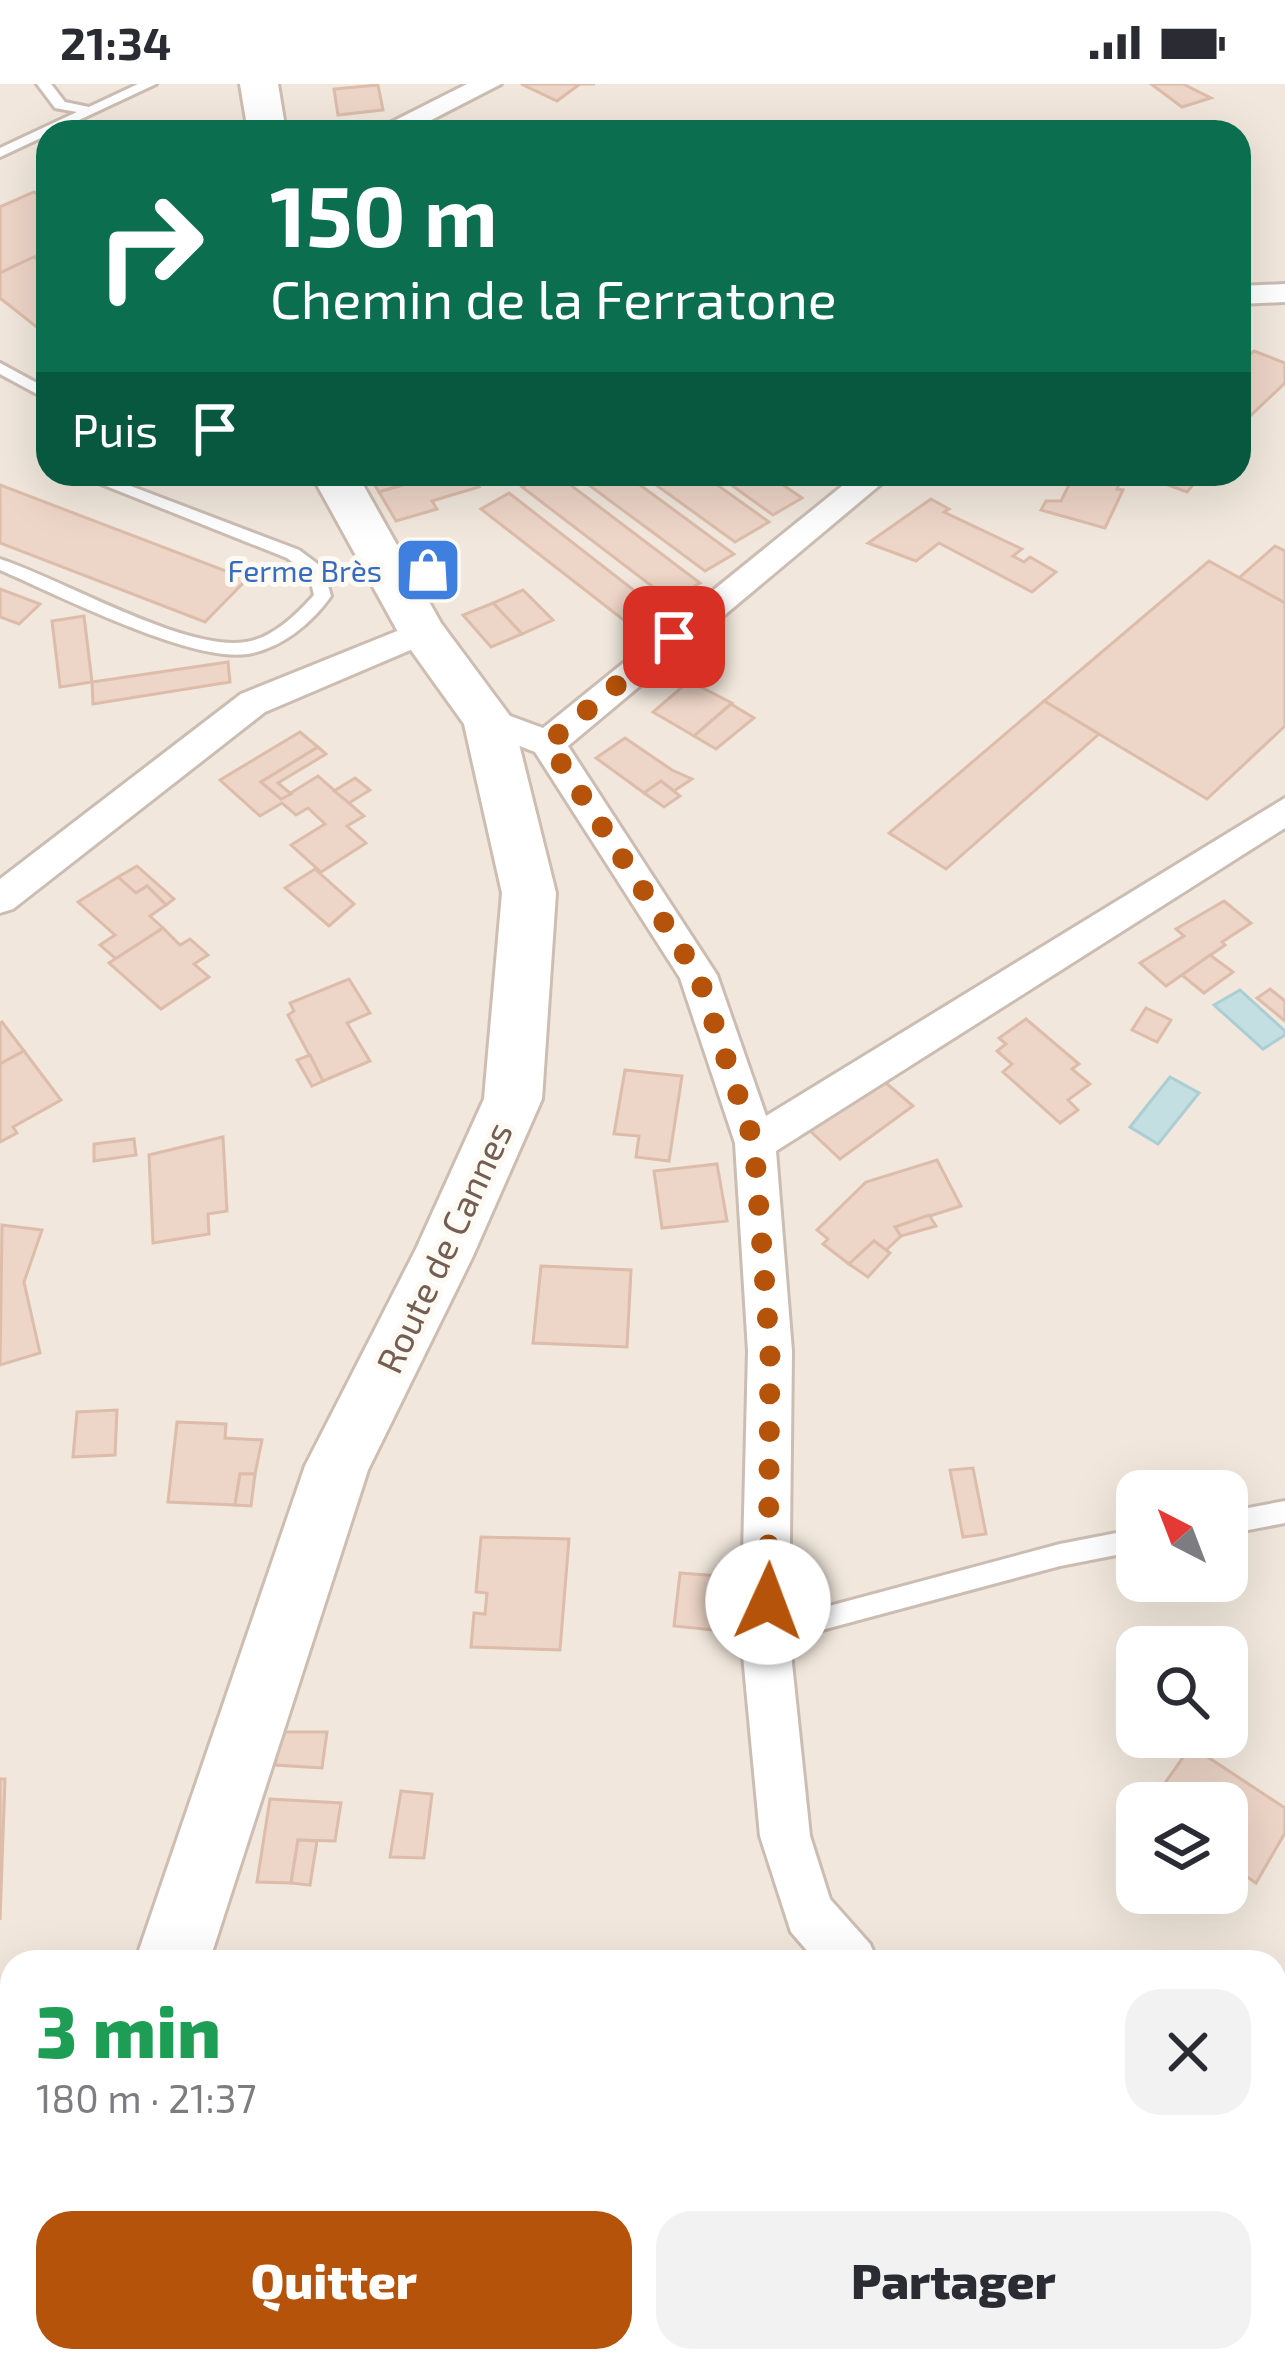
<!DOCTYPE html>
<html lang="fr">
<head>
<meta charset="utf-8">
<style>
  :root { --surface:#fff; --page:#f2f2f3; --text:#2b2b33; --muted:#7c7c81; --accent:#b45309 }
  body { margin:0; font-family:"Exo 2",sans-serif; background:var(--page); color:var(--text); height:100vh; display:flex; flex-direction:column; font-size:45px; white-space:nowrap }
  * { box-sizing:border-box; margin:0 }
  p { font-size:39px; color:var(--muted) }
  .icon { flex:none; width:66px; height:66px; fill:none; stroke:currentColor; stroke-width:2; stroke-linecap:round; stroke-linejoin:round }
  .map { position:relative; flex:1; overflow:hidden }
  .sheet { position:absolute; left:0px; top:1866px; width:1287px; height:423px; display:flex; flex-direction:column; background:var(--surface); border-radius:36px 36px 0 0; box-shadow:0 12px 48px #0002 }
  .sheet>* { flex:none }
  .banner { position:absolute; left:36px; top:36px; width:1215px; height:366px; border-radius:36px; box-shadow:0 12px 48px #0002; background:#0b6e4f; color:#fff; overflow:hidden }
  .needle { width:78px; rotate:318deg }
  .controls { position:absolute; left:1116px; top:1386px; display:grid; gap:24px }
  .controls a { display:grid; place-items:center; width:132px; height:132px; border-radius:24px; background:var(--surface); box-shadow:0 12px 48px #0002; font-size:60px }
  .pin { position:absolute; display:grid; place-items:center; width:102px; height:102px; color:#fff; margin:-51px; border-radius:24px; box-shadow:0 6px 18px #0006 }
  .me { position:absolute; width:132px; margin:-66px; rotate:2deg; stroke-linejoin:round; filter:drop-shadow(0 0 9px #0008) }
  .turn { display:flex; align-items:center; gap:42px; height:252px; padding:0 36px; font-size:54px }
  .turn .icon { width:156px; height:156px; stroke-width:2.5 }
  .turn b { display:block; font-size:84px; line-height:102px }
  .then { display:flex; align-items:center; height:114px; padding:0 36px; background:#0003; gap:24px; font-size:45px }
  .round { display:grid; place-items:center; flex:none; width:126px; height:126px; border-radius:36px; background:var(--page) }
  .summary { display:flex; align-items:center; justify-content:space-between; height:204px; padding:0 36px }
  h1 { font-size:72px; font-weight:800; line-height:90px; color:#1e9e55 }
  .cta { display:flex; gap:24px; margin-top:auto; padding:24px 36px }
  .cta a { flex:1; height:138px; border-radius:36px; background:var(--accent); color:#fff; font-size:48px; font-weight:800; line-height:138px; text-align:center }
  .cta a+a { background:var(--page); color:var(--text) }
  .status { display:flex; justify-content:space-between; align-items:center; height:84px; padding:0 60px; background:var(--surface); direction:ltr }
  .status svg { height:33px; fill:currentColor }
  .map>svg:first-child { display:block }
  .residential { fill:#f1e7dc; fill-rule:evenodd }
  .water { fill:#c3dfe2; stroke:#aaced3; stroke-width:3 }
  .building { fill:#edd5c7; stroke:#ddbcaa; stroke-width:3 }
  .lines { fill:none; stroke-linecap:round; stroke-linejoin:round }
  .service-casing { stroke:#ccbdb3; stroke-width:6 }
  .minor-casing { stroke:#ccbdb3; stroke-width:6 }
  .secondary-casing { stroke:#cebdb1; stroke-width:6 }
  .service { fill:#fff; fill-rule:evenodd }
  .minor { fill:#fff; fill-rule:evenodd }
  .secondary { fill:#fff; fill-rule:evenodd }
  .route { stroke:#b45309; stroke-width:21; stroke-dasharray:0 37.8 }
  .labels { text-anchor:middle; dominant-baseline:central; stroke-width:10; stroke-linejoin:round; paint-order:stroke }
  .far-shop-label { font-size:30px; fill:#366cbe; stroke:#fdf9f3; text-anchor:end }
  .street-label { font-size:36px; fill:#745d52; stroke:#fdf9f3 }
</style>
</head>
<body>
<div class="status"><b>21:34</b><svg viewBox="0 0 49 12"><path d="M0 12V9h3v3zM5 12V6h3v6zM10 12V3h3v9zM15 12V0h3v12zM26 1h20v11H26zM47 4h2v5h-2z"/></svg></div>
<div class="map">
<svg width="1285" height="2287" viewBox="0 0 1285 2287">
  <rect width="100%" height="100%" fill="#fbf5ed"/>
  <path class="residential" d="M0 0H1285V2287H0ZM48 48H1239V390H48ZM1137 1407H1227V1497H1137ZM1137 1563H1227V1653H1137ZM1137 1719H1227V1809H1137ZM12 1878H1275V2277H12Z"/>
  <g class="water">
    <polygon points="1240,906 1285,947 1285,951 1263,965 1214,921"/>
    <polygon points="1170,993 1199,1009 1158,1060 1130,1043"/>
  </g>
  <g class="building">
    <polygon points="521,0 595,0 580,0 557,17"/>
    <polygon points="1151,0 1183,0 1211,14 1182,23"/>
    <polygon points="378,1 383,26 338,31 334,5"/>
    <polygon points="34,108 48,118 48,167 0,189 0,123"/>
    <polygon points="34,173 48,183 48,252 0,214 0,189"/>
    <polygon points="1254,267 1285,279 1285,299 1249,333 1239,330 1239,281"/>
    <polygon points="368,390 441,390 379,408"/>
    <polygon points="441,390 470,390 479,403 432,417 437,425 396,437 379,408"/>
    <polygon points="545,390 556,390 700,499 670,516 522,403"/>
    <polygon points="574,390 625,390 734,470 705,487"/>
    <polygon points="641,390 702,390 769,438 735,458"/>
    <polygon points="716,390 767,390 802,414 773,431"/>
    <polygon points="1051,390 1124,390 1117,405 1123,406 1105,444 1041,426 1046,417 1061,417 1072,395"/>
    <polygon points="1166,390 1175,390 1196,397 1187,408 1160,398"/>
    <polygon points="0,401 247,495 205,538 0,459"/>
    <polygon points="509,409 658,525 630,541 481,425"/>
    <polygon points="931,415 949,425 944,428 1022,465 1013,472 1024,478 1030,473 1056,488 1032,508 939,459 916,477 868,459"/>
    <polygon points="1275,462 1285,467 1285,519 1239,494"/>
    <polygon points="435,471 449,494 421,502 408,478"/>
    <polygon points="1209,477 1285,519 1285,642 1207,715 1044,617"/>
    <polygon points="0,505 40,520 19,540 0,533"/>
    <polygon points="523,506 553,536 522,550 493,519"/>
    <polygon points="493,519 522,550 491,563 463,531"/>
    <polygon points="84,532 92,598 60,603 52,537"/>
    <polygon points="228,578 230,598 93,620 92,598"/>
    <polygon points="689,597 732,619 694,652 653,628"/>
    <polygon points="1044,617 1099,650 946,785 889,749"/>
    <polygon points="731,620 754,634 716,665 694,652"/>
    <polygon points="300,648 318,663 261,698 281,715 318,692 364,732 347,742 366,759 321,788 291,761 325,740 308,724 296,731 282,719 260,732 220,696"/>
    <polygon points="625,654 672,686 692,695 674,707 661,697 644,709 596,674"/>
    <polygon points="318,663 326,670 278,699 291,710 281,715 261,698"/>
    <polygon points="355,694 370,706 349,719 334,707"/>
    <polygon points="661,697 680,712 664,723 644,709"/>
    <polygon points="137,782 174,815 166,821 147,802 136,809 118,793"/>
    <polygon points="315,785 354,820 329,842 285,804"/>
    <polygon points="118,793 136,809 147,802 166,821 150,832 163,844 116,875 100,861 115,851 78,818"/>
    <polygon points="1224,817 1251,839 1222,858 1225,861 1166,902 1140,879 1184,852 1176,845"/>
    <polygon points="163,844 180,861 190,855 208,871 194,880 209,893 161,925 109,879"/>
    <polygon points="1210,871 1233,888 1204,909 1182,891"/>
    <polygon points="349,895 370,929 347,939 370,977 323,997 288,931 294,927 290,919"/>
    <polygon points="1270,905 1285,917 1285,937 1257,914"/>
    <polygon points="1146,924 1171,936 1157,958 1132,946"/>
    <polygon points="1026,935 1079,980 1072,985 1090,1000 1068,1016 1078,1026 1060,1039 1003,988 1012,980 997,967 1006,960 999,954"/>
    <polygon points="2,938 24,967 0,980 0,939"/>
    <polygon points="24,967 61,1016 13,1043 17,1049 0,1058 0,980"/>
    <polygon points="310,971 323,997 312,1002 297,976"/>
    <polygon points="625,986 682,992 669,1077 636,1073 639,1052 614,1050"/>
    <polygon points="879,993 913,1022 840,1075 806,1043"/>
    <polygon points="223,1053 227,1127 208,1130 209,1150 153,1159 149,1071"/>
    <polygon points="134,1055 136,1071 94,1077 94,1060"/>
    <polygon points="937,1076 961,1122 895,1143 901,1152 886,1166 874,1157 849,1180 823,1160 828,1155 817,1146 866,1098"/>
    <polygon points="717,1080 727,1137 662,1144 654,1087"/>
    <polygon points="929,1131 936,1142 901,1152 895,1143"/>
    <polygon points="2,1141 42,1146 24,1198 40,1269 0,1281"/>
    <polygon points="874,1157 890,1169 868,1193 849,1180"/>
    <polygon points="541,1182 631,1186 627,1263 533,1259"/>
    <polygon points="117,1326 115,1371 73,1373 77,1328"/>
    <polygon points="177,1338 226,1340 225,1354 262,1356 255,1390 240,1390 235,1421 168,1418"/>
    <polygon points="973,1384 986,1450 963,1453 950,1386"/>
    <polygon points="240,1390 255,1390 251,1422 235,1421"/>
    <polygon points="481,1453 569,1455 560,1566 471,1563 474,1529 485,1530 487,1509 476,1508"/>
    <polygon points="680,1489 719,1492 714,1546 674,1542"/>
    <polygon points="282,1648 327,1648 322,1684 275,1681"/>
    <polygon points="1191,1662 1285,1724 1285,1749 1256,1799 1227,1779 1227,1719 1151,1719"/>
    <polygon points="0,1695 5,1695 0,1836"/>
    <polygon points="401,1707 432,1710 424,1774 390,1773"/>
    <polygon points="270,1715 341,1719 335,1757 298,1756 291,1799 257,1798"/>
    <polygon points="298,1756 317,1757 310,1801 291,1799"/>
    <polygon points="1285,1980 1285,2036 1275,2027 1275,1994"/>
    <polygon points="704,2277 784,2277 793,2287 699,2287"/>
  </g>
  <g class="lines">
    <g class="service-casing">
      <g id="service">
        <polygon points="37,0 51,0 65,18 89,23 138,0 156,0 0,73 0,64 77,28 55,24"/>
        <polygon points="0,279 48,305 48,316 0,290"/>
        <path d="M76 390H99L299 466 323 484 331 512C312 539 282 564 248 570 191 579 56 510 0 486V475C62 495 185 568 246 558 273 554 297 530 314 511L309 490 287 474Z"/>
        <polygon points="1285,1417 1285,1439 1227,1450 1227,1428"/>
        <polygon points="1137,1445 1137,1467 1060,1482 766,1561 758,1558 754,1550 758,1542 766,1539 1060,1460"/>
      </g>
    </g>
    <g class="minor-casing">
      <g id="minor">
        <polygon points="467,0 501,0 408,48 372,48"/>
        <polygon points="1285,200 1285,218 1239,220 1239,202"/>
        <polygon points="857,390 893,390 568,662 717,891 766,1032 1285,714 1285,744 776,1067 792,1267 789,1550 810,1752 830,1815 870,1860 878,1878 817,1878 791,1848 760,1752 741,1550 748,1267 735,1059 680,894 535,668 476,645 470,636 488,624 543,644"/>
        <polygon points="422,537 434,540 439,548 434,556 265,628 13,825 0,829 0,795 241,610"/>
        <polygon points="1178,2277 1241,2277 1245,2287 1182,2287"/>
      </g>
    </g>
    <g class="secondary-casing">
      <g id="secondary">
        <polygon points="240,0 278,0 286,48 248,48"/>
        <polygon points="311,390 357,390 441,539 513,636 556,809 542,1015 472,1174 368,1386 209,1878 135,1878 305,1382 416,1165 484,1015 502,809 464,640 398,548"/>
        <polygon points="12,2277 94,2277 91,2287 9,2287"/>
      </g>
    </g>
    <use href="#service" class="service"/>
    <use href="#minor" class="minor"/>
    <use href="#secondary" class="secondary"/>
  </g>
  <g class="lines">
    <polyline class="route" points="674,553 548,659 698,891 754,1059 770,1268 768,1518"/>
  </g>
  <defs>
    <g id="shop-square" transform="scale(3.45)"><rect x="-9" y="-9" width="18" height="18" rx="4" fill="#3f7fe0" stroke="#fdf9f3"/><path d="M-5-2.5h2.3a2.7 3.5 0 0 1 5.4 0H5L5.5 6h-11ZM-1.5-2.5h3a1.5 2.3 0 0 0-3 0Z" fill="#fff"/></g>
  </defs>
  <g fill-rule="evenodd">
    <use href="#shop-square" x="428" y="486"/>
  </g>
  <g class="labels">
    <g class="far-shop-label">
      <text x="382" y="486">Ferme Brès</text>
    </g>
    <g class="street-label">
      <text transform="translate(443 1163) rotate(-65)">Route de Cannes</text>
    </g>
  </g>
</svg>
<div class="controls">
<a><svg class="needle" viewBox="-14 -14 28 28"><path d="M0-13l5 13h-10z" fill="#e53935"/><path d="M0 13l5-13h-10z" fill="#7c7c81"/></svg></a>
<a><svg class="icon" aria-label="search" viewBox="0 0 24 24"><circle cx="10" cy="10" r="6"/><path d="M15 15l6 6"/></svg></a>
<a><svg class="icon" aria-label="layers" viewBox="0 0 24 24"><path d="M12 4l9 5-9 5-9-5zM3 14l9 5 9-5"/></svg></a>
</div>
<div class="pin" style="left:674px;top:553px;background:#d93025"><svg class="icon" aria-label="arrive" viewBox="0 0 24 24"><path d="M6 21V4h12l-3 4 3 4H6"/></svg></div>
<svg class="me" style="left:768px;top:1518px" viewBox="-20 -20 40 40"><circle r="19" fill="#fff"/><path d="M0-13L10 11 0 6-10 11z" fill="#b45309"/></svg>
<div class="banner">
<div class="turn"><svg class="icon" aria-label="right" viewBox="0 0 24 24"><path d="M7 20v-9h11M14 6l5 5-5 5"/></svg><div><b>150 m</b>Chemin de la Ferratone</div></div>
<div class="then">Puis<svg class="icon" aria-label="arrive" viewBox="0 0 24 24"><path d="M6 21V4h12l-3 4 3 4H6"/></svg></div>
</div>
<section class="sheet">
<div class="summary"><div><h1>3 min</h1><p>180 m · 21:37</p></div><a class="round"><svg class="icon" aria-label="close" viewBox="0 0 24 24"><path d="M6 6l12 12M18 6L6 18"/></svg></a></div>
<div class="cta"><a>Quitter</a><a>Partager</a></div>
</section>
</div>
</body>
</html>
